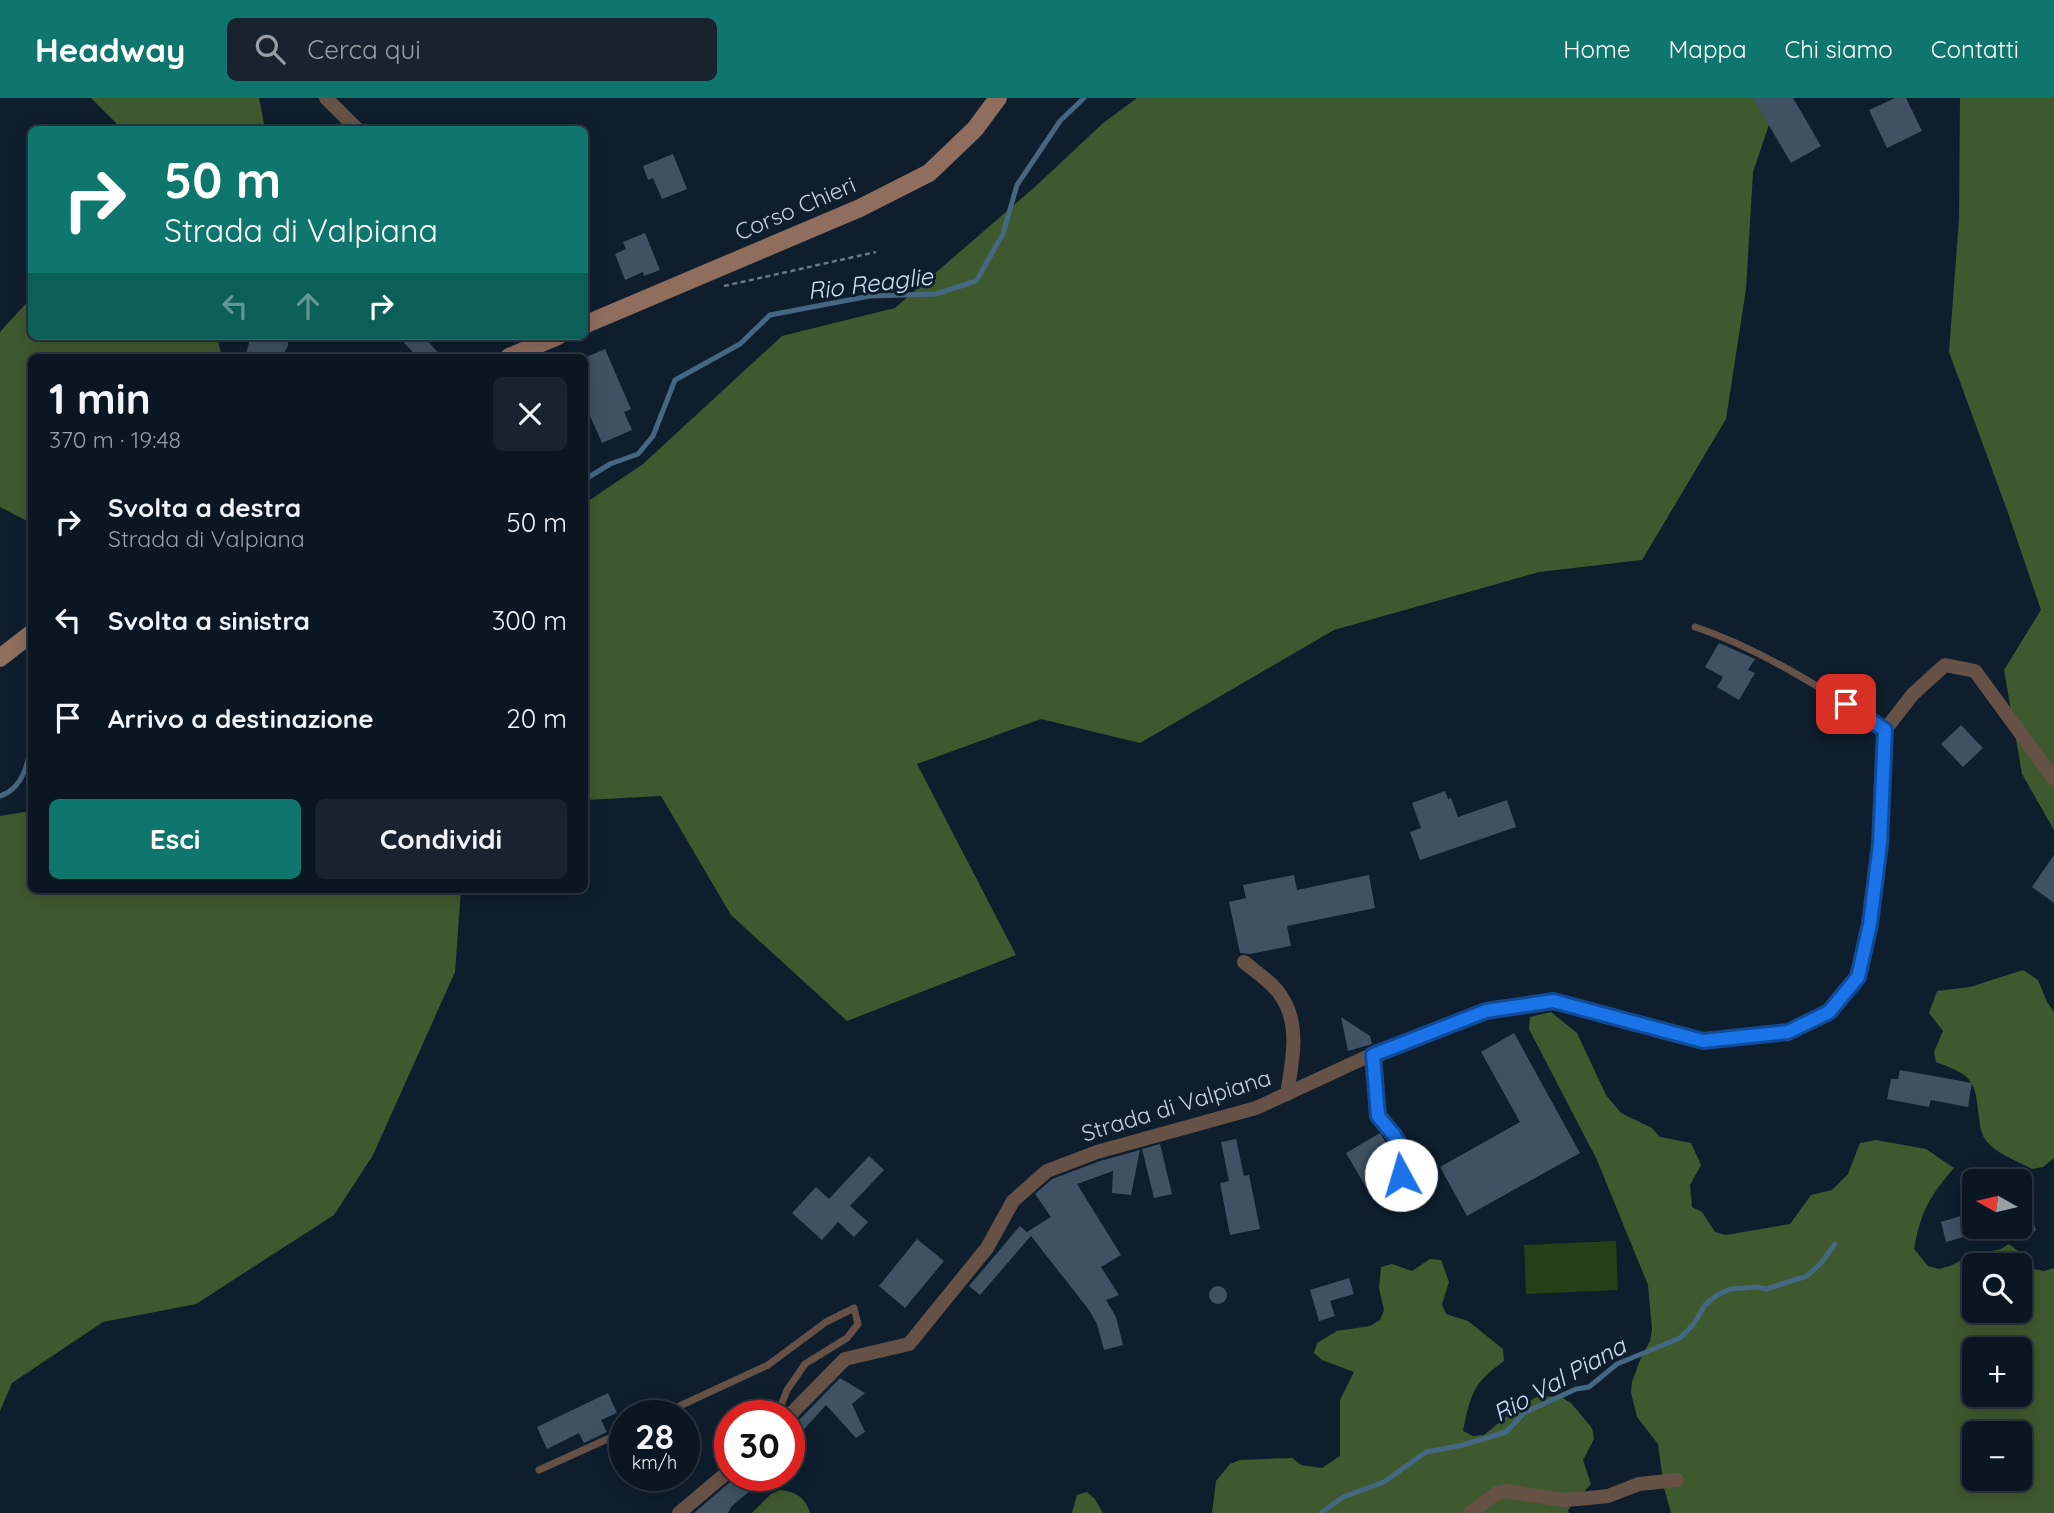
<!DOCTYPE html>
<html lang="it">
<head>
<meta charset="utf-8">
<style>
  :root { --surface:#0a1622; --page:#18232f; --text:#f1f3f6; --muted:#999fa5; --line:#2a3540; --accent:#0f766e }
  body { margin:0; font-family:Quicksand,sans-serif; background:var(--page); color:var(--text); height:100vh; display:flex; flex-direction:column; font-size:26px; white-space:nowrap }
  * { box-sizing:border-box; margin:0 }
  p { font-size:23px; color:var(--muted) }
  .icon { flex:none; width:38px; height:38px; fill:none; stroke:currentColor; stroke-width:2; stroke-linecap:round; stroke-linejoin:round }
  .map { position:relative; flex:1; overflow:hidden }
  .drawer { position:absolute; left:28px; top:256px; width:560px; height:539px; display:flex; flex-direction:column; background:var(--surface); border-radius:10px; box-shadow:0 4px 18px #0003,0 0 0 2px var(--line) }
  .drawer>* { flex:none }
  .guide { position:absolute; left:28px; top:28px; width:560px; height:214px; border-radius:10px; box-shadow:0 4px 18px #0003,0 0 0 2px var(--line); background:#0f766e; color:#fff; overflow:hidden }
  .needle { width:46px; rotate:278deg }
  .buttons { position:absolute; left:1962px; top:1071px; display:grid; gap:14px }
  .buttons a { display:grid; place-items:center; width:70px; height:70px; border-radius:10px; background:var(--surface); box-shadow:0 4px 18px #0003,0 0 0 2px var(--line); font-size:35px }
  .speed { position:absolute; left:609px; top:1302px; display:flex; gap:14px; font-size:35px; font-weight:700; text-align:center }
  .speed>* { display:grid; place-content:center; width:91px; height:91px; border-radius:50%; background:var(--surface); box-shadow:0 4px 18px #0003,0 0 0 2px var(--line); line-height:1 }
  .speed small { font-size:18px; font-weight:400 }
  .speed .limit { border:10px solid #d22; background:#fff; color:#111 }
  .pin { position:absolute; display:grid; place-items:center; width:60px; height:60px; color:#fff; margin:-30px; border-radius:14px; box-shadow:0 4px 10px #0006 }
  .me { position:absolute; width:77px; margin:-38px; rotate:354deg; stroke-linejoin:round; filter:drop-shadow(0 0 5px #0008) }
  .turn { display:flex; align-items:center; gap:24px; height:147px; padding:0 21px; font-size:32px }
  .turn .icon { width:91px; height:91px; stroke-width:2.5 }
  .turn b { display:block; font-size:49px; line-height:60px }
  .lanes { display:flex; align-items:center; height:66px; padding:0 21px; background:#0003; justify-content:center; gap:35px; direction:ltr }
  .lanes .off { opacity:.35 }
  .round { display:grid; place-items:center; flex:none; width:74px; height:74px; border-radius:10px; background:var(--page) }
  .overview { display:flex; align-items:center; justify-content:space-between; height:119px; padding:0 21px }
  h1 { font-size:42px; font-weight:800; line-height:52px }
  .action { display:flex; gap:14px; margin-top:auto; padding:14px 21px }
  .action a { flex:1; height:80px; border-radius:10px; background:var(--accent); color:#fff; font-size:28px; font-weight:800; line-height:80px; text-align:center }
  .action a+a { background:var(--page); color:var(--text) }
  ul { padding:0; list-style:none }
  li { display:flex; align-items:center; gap:21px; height:98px; padding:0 21px }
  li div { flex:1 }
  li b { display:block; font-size:26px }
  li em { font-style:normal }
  header { display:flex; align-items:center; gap:42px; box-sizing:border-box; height:98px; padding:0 35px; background:var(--accent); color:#fff }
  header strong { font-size:33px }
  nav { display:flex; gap:38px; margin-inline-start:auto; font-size:24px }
  .search { width:490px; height:63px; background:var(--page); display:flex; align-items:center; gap:18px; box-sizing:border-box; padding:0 24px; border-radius:10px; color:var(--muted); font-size:26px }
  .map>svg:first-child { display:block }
  .green { fill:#263f16 }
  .forest { fill:#3f592f; fill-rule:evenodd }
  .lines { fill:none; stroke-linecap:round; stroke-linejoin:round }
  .stream { stroke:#466781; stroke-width:5 }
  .building { fill:#3f5163 }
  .path { stroke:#6a7784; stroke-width:2.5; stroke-dasharray:5 3.5; stroke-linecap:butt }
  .service { stroke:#665147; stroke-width:7 }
  .minor { stroke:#665147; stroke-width:14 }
  .secondary { stroke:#906e5e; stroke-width:18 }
  .route-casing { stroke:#114b97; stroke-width:18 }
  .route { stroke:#1a73e8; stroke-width:12 }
  .labels { text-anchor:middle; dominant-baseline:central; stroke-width:6; stroke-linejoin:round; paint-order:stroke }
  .street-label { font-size:23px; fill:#c8d3de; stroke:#0e1e2d }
  .water-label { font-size:24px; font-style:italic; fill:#c9e2f8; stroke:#0e1e2d }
</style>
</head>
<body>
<header>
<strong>Headway</strong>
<div class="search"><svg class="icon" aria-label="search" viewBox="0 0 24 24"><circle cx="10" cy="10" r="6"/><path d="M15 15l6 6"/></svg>Cerca qui</div>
<nav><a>Home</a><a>Mappa</a><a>Chi siamo</a><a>Contatti</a></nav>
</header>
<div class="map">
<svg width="2054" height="1415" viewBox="0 0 2054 1415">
  <rect width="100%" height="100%" fill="#0e1e2d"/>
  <polygon class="green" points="1616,1143 1618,1192 1526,1196 1524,1147"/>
  <g class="forest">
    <polygon points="91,0 259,0 265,31 114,31 116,25"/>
    <polygon points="1137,0 1778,0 1753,74 1746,191 1726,321 1642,462 1539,474 1334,532 1140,645 1041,621 917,666 1016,857 847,923 731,817 661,698 585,702 584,406 643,366 782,238 895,210 1037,87 1102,26"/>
    <polygon points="1960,0 2054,0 2054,732 2022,676 2004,572 2041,512 2007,412 1949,254 1959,121"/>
    <polygon points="31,200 32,238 225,238 218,243 222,259 32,259 31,425 0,409 0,234"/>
    <polygon points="31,713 32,791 461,791 455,874 373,1057 334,1117 196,1206 103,1224 12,1285 0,1313 0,718"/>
    <path d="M2023 872 2038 882 2047 904 2054 914V1060L2043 1069 2032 1071C2018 1063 1994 1055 1985 1041 1981 1035 1980 1027 1979 1020 1975 981 1973 978 1936 964L1934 954 1943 933 1929 915 1937 893 1970 889Z"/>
    <path d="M1551 914 1577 935 1606 997 1621 1015 1652 1030 1660 1039 1691 1045 1701 1067 1690 1087 1692 1109 1702 1114 1715 1134 1726 1137 1790 1126 1811 1097 1832 1092 1848 1076 1860 1045 1876 1042 1926 1051 1954 1070C1929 1099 1921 1113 1914 1151L1928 1168 1939 1171 1950 1168 1970 1158 2001 1151 2009 1146 2027 1160 2033 1171 2044 1173 2054 1170V1415H1671L1664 1390 1658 1346 1637 1319 1631 1295 1632 1284 1640 1262 1650 1243 1652 1231 1648 1187 1597 1062 1529 931 1530 919ZM1974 1167H2020V1213H1974ZM1974 1251H2020V1297H1974ZM1974 1335H2020V1381H1974Z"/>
    <path d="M1430 1161 1441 1162 1449 1184 1442 1206 1446 1216 1468 1223 1503 1251 1504 1263C1472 1286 1471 1296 1463 1333L1473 1338 1484 1337 1519 1308 1539 1298 1561 1299 1571 1305 1592 1330 1594 1341 1583 1362 1591 1386 1568 1412 1569 1415H1212L1216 1383 1230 1366 1240 1362 1292 1360 1301 1367 1322 1370 1340 1358V1302L1354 1274 1322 1262 1314 1255 1317 1245 1337 1233 1370 1228 1380 1222 1384 1212 1379 1190 1381 1169 1392 1166 1412 1173Z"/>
    <path d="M780 1392C795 1393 806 1400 810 1415H752L771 1396Z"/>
    <polygon points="1087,1394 1095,1401 1103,1415 1072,1415 1077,1397"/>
  </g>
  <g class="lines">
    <g class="stream">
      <polyline points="584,382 610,366 638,356 653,338 675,282 740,246 770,217 870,198 936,196 976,183 1003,136 1017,87 1060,23 1084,0"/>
      <path d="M0 698C23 691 28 665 32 644"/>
      <polyline points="1321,1415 1343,1399 1384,1384 1426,1354 1463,1347 1506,1334 1524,1315 1576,1291 1589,1289 1617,1266 1680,1240 1693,1227 1705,1207 1717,1197 1730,1191 1757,1189 1766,1191 1807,1178 1821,1165 1835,1146"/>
    </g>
  </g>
  <g class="building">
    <polygon points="1753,0 1793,0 1821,48 1791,65"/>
    <polygon points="1895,0 1906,0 1922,33 1887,50 1869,12"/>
    <polygon points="673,56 687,91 662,101 653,80 648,82 643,68"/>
    <polygon points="645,135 660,172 644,178 643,174 625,182 615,156 626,151 623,144"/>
    <polygon points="251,238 288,238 288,248 282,259 245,259"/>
    <polygon points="398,238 423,238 442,259 417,259"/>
    <polygon points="605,251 631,311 624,314 632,332 602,345 584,304 584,260"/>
    <polygon points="1719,545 1755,561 1748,572 1755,575 1739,602 1717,589 1723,579 1705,569"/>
    <polygon points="1961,627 1983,650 1963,669 1941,646"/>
    <polygon points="1445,693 1448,701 1451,700 1458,719 1507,702 1516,729 1420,762 1410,734 1421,730 1412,705"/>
    <polygon points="2054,757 2054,805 2032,789"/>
    <polygon points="1294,777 1297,792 1369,777 1375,810 1287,828 1291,848 1250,856 1240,855 1229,804 1246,800 1243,787"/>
    <polygon points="1341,919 1370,938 1372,946 1348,953"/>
    <polygon points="1514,935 1580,1055 1467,1118 1440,1069 1520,1024 1481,954"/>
    <polygon points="1900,972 1972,985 1968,1009 1931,1002 1929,1009 1887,1001 1891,981 1898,981"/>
    <polygon points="1380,1035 1393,1056 1380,1064 1387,1077 1366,1089 1346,1055"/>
    <polygon points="1236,1041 1244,1078 1249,1077 1260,1131 1230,1137 1220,1085 1229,1083 1221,1044"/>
    <polygon points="1160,1046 1172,1096 1154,1100 1142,1051"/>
    <polygon points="1140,1052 1131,1097 1112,1095 1113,1073 1077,1086 1121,1157 1101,1169 1119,1197 1106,1202 1116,1219 1123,1247 1104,1252 1097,1226 1089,1212 1031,1138 980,1197 969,1188 1020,1128 1028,1135 1027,1134 1051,1119 1035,1096 1052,1081 1100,1063"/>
    <polygon points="869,1058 884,1072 850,1108 868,1124 854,1139 838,1124 822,1142 792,1115 816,1089 829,1101"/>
    <polygon points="2024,1088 2036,1133 2020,1137 2020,1089"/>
    <polygon points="1974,1114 1974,1136 1946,1144 1941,1124"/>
    <polygon points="917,1141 944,1163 905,1210 879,1188"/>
    <polygon points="1349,1180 1354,1196 1330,1203 1335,1218 1319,1223 1310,1192"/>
    <circle cx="1218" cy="1197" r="9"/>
    <polygon points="840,1280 865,1295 852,1306 865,1334 856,1340 826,1307 789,1348 789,1328 796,1325"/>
    <polygon points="608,1295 617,1315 601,1322 607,1334 584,1345 579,1335 547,1351 537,1329"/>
    <polygon points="738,1377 769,1377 732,1408 728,1415 694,1415"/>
  </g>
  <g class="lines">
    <polyline class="path" points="724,188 876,154"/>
    <g class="service">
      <path d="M1695 529C1761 551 1827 593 1885 632"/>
      <polyline points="658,1318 768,1267 826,1224 854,1210 858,1226 847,1240 805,1266 787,1292 780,1310 783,1318"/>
      <polyline points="539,1372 625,1333"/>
    </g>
    <g class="minor">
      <polyline points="326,0 358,32"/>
      <path d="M1244 864C1256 874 1273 885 1281 898 1301 927 1292 964 1287 996"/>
      <polyline points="1373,956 1378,1018 1394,1037 1405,1058 1396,1101"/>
      <polyline points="789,1318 845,1261 909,1246 987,1150 1013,1103 1047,1073 1097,1054 1256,1010 1373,956 1485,913 1553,903 1703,942 1788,934 1829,914 1858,879 1870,826 1880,746 1885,632 1913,596 1945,567 1975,573 2054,681"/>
      <polyline points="679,1415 730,1372"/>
      <polyline points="1470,1415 1497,1395 1506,1393 1564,1402 1589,1400 1608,1398 1639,1386 1677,1382"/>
    </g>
    <g class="secondary">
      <polyline points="584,227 860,110 929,75 975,31 998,0"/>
      <polyline points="509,259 558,238"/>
      <polyline points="0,560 32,535"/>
    </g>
  </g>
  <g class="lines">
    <g class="route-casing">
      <polyline id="route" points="1401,1077 1405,1058 1394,1037 1378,1018 1373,957 1486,913 1553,903 1703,943 1788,934 1829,914 1858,879 1870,826 1880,746 1885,632 1846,606"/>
    </g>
    <use href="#route" class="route"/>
  </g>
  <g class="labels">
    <g class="street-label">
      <text transform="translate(795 110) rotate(-23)">Corso Chieri</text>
      <text transform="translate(1176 1007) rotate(-17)">Strada di Valpiana</text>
    </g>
    <g class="water-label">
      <text transform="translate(870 185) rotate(-7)">Rio Reaglie</text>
      <text transform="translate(1559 1281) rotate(-29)">Rio Val Piana</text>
    </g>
  </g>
</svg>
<div class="buttons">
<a><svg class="needle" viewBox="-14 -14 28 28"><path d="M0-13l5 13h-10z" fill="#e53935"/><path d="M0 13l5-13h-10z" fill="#999fa5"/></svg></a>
<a><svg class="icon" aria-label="search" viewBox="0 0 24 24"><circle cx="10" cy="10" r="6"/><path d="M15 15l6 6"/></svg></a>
<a>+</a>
<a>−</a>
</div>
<div class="speed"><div>28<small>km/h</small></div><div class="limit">30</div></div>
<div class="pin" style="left:1846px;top:606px;background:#d93025"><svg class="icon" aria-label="arrive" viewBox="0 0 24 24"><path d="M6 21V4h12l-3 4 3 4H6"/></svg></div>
<svg class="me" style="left:1401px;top:1077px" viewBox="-20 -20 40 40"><circle r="19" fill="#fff"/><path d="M0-13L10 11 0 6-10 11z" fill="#1a73e8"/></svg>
<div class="guide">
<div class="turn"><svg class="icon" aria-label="right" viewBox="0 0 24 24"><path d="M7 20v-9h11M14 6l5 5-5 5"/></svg><div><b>50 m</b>Strada di Valpiana</div></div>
<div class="lanes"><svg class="icon off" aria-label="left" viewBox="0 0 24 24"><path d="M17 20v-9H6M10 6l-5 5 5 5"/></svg><svg class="icon off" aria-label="ahead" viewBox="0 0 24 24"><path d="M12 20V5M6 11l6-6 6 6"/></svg><svg class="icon" aria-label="right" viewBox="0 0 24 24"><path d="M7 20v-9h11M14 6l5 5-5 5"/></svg></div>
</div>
<section class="drawer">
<div class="overview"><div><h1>1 min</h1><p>370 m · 19:48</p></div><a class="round"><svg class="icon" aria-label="close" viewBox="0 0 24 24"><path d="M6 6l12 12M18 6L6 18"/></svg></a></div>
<ul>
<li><svg class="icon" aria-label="right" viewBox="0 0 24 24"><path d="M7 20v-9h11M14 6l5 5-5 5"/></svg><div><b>Svolta a destra</b><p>Strada di Valpiana</p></div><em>50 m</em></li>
<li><svg class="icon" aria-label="left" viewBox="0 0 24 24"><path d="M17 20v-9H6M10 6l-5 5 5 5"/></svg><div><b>Svolta a sinistra</b></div><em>300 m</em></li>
<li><svg class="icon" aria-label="arrive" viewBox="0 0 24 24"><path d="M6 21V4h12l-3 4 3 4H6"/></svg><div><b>Arrivo a destinazione</b></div><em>20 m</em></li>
</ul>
<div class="action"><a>Esci</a><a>Condividi</a></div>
</section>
</div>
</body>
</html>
